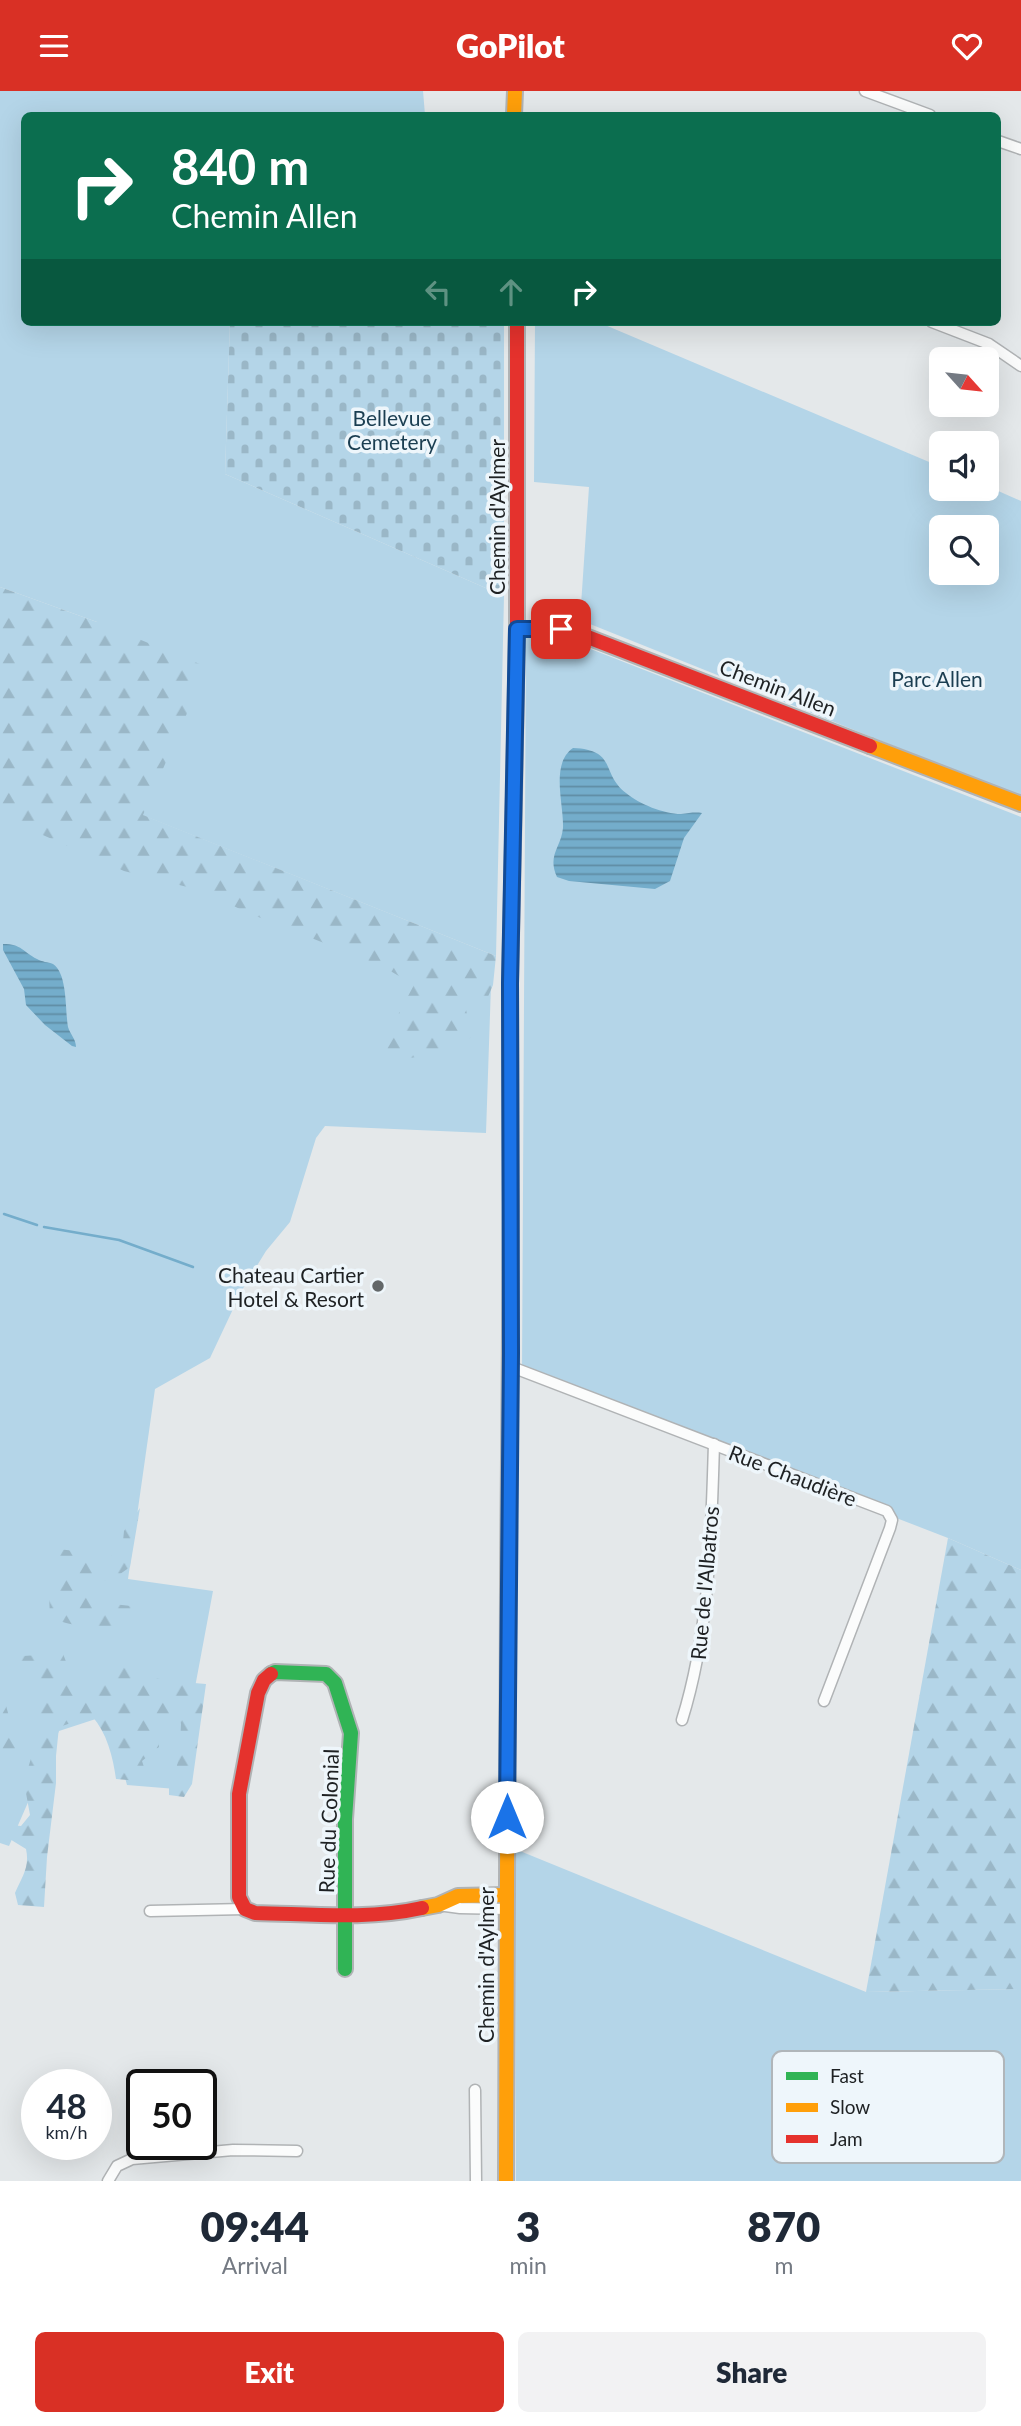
<!DOCTYPE html>
<html lang="en">
<head>
<meta charset="utf-8">
<style>
  :root { --surface:#fff; --page:#f2f2f3; --text:#1f2937; --muted:#747a83; --accent:#d93025 }
  body { margin:0; font-family:Lato,sans-serif; background:var(--page); color:var(--text); height:100vh; display:flex; flex-direction:column; font-size:26px; white-space:nowrap }
  * { box-sizing:border-box; margin:0 }
  p { font-size:23px; color:var(--muted) }
  .icon { flex:none; width:38px; height:38px; fill:none; stroke:currentColor; stroke-width:2; stroke-linecap:round; stroke-linejoin:round }
  .map { position:relative; height:2090px; overflow:hidden }
  .details { display:flex; flex-direction:column; background:var(--surface); flex:1 }
  .details>* { flex:none }
  .guide { position:absolute; left:21px; top:21px; width:980px; height:214px; border-radius:10px; box-shadow:0 7px 28px #0002; background:#0b6e4f; color:#fff; overflow:hidden }
  .needle { width:46px; rotate:117deg }
  .buttons { position:absolute; left:929px; top:256px; display:grid; gap:14px }
  .buttons a { display:grid; place-items:center; width:70px; height:70px; border-radius:10px; background:var(--surface); box-shadow:0 7px 28px #0002; font-size:35px }
  .speed { position:absolute; left:21px; top:1978px; display:flex; gap:14px; font-size:35px; font-weight:700; text-align:center }
  .speed>* { display:grid; place-content:center; width:91px; height:91px; border-radius:50%; background:var(--surface); box-shadow:0 7px 28px #0002; line-height:1 }
  .speed small { font-size:18px; font-weight:400 }
  .speed .limit { border:4px solid #111; border-radius:10px; background:#fff; color:#111 }
  .pin { position:absolute; display:grid; place-items:center; width:60px; height:60px; color:#fff; margin:-30px; border-radius:14px; box-shadow:0 4px 10px #0006 }
  .me { position:absolute; width:77px; margin:-38px; rotate:0deg; stroke-linejoin:round; filter:drop-shadow(0 0 5px #0008) }
  .turn { display:flex; align-items:center; gap:24px; height:147px; padding:0 35px; font-size:32px }
  .turn .icon { width:91px; height:91px; stroke-width:2.5 }
  .turn b { display:block; font-size:49px; line-height:60px }
  .lanes { display:flex; align-items:center; height:66px; padding:0 35px; background:#0003; justify-content:center; gap:35px; direction:ltr }
  .lanes .off { opacity:.35 }
  .eta { display:flex; justify-content:space-evenly; align-items:center; height:119px; text-align:center }
  .eta b { font-size:42px; font-weight:800; line-height:49px }
  .button { display:flex; gap:14px; margin-top:auto; padding:14px 35px }
  .button a { flex:1; height:80px; border-radius:10px; background:var(--accent); color:#fff; font-size:28px; font-weight:800; line-height:80px; text-align:center }
  .button a+a { background:var(--page); color:var(--text) }
  header { display:flex; justify-content:space-between; align-items:center; height:91px; padding:0 35px; background:var(--accent); color:#fff; font-size:32px; font-weight:800 }
  .map>svg:first-child { display:block }
  .green { fill:#b4d5e8; fill-rule:evenodd }
  .forest { fill:url(#forest-firs) }
  .cemetery { fill:url(#cemetery-stones) }
  .water { fill:url(#water-rules) }
  .lines { fill:none; stroke-linecap:round; stroke-linejoin:round }
  .stream { stroke:#74adcb; stroke-width:2.5 }
  .street-casing { stroke:#b0b3b5; stroke-width:13 }
  .fast-casing { stroke:#b0b3b5; stroke-width:18 }
  .slow-casing { stroke:#b0b3b5; stroke-width:18 }
  .jam-casing { stroke:#b0b3b5; stroke-width:18 }
  .street { stroke:#fbfcfc; stroke-width:10 }
  .fast { stroke:#30b455; stroke-width:14 }
  .slow { stroke:#ff9f0a; stroke-width:14 }
  .jam { stroke:#e5322d; stroke-width:14 }
  .route-casing { stroke:#114b97; stroke-width:18 }
  .route { stroke:#1a73e8; stroke-width:12 }
  .poi-dot { fill:#636769; stroke:#eef6fb; stroke-width:2.5 }
  .labels { text-anchor:middle; dominant-baseline:central; stroke-width:7; stroke-linejoin:round; paint-order:stroke }
  .park-label { font-size:21px; fill:#1b3e51; stroke:#eef6fb }
  .street-label { font-size:21px; fill:#1e2123; stroke:#eef6fb }
  .poi-label { font-size:21px; fill:#1e2123; stroke:#eef6fb; text-anchor:end }
  .key { fill:#eef6fb; stroke:#b0b6ba; stroke-width:2 }
  .key-label { font-size:19px; fill:#1e2123 }
</style>
</head>
<body>
<header><svg class="icon" aria-label="menu" viewBox="0 0 24 24"><path d="M4 6h16M4 12h16M4 18h16"/></svg>GoPilot<svg class="icon" aria-label="heart" viewBox="0 0 24 24"><path d="M12 20l-8-8c-3-5 5-10 8-4 3-6 11-1 8 4z"/></svg></header>
<div class="map">
<svg width="1021" height="2090" viewBox="0 0 1021 2090">
  <defs>
    <pattern id="forest-firs" width="22" height="20" patternUnits="userSpaceOnUse" patternTransform="scale(1.75)"><rect width="22" height="20" fill="#b4d5e8"/><path d="M5 1l3.5 6h-7zM16 11l3.5 6h-7z" fill="#9ab7c7"/></pattern>
    <pattern id="cemetery-stones" width="16" height="16" patternUnits="userSpaceOnUse" patternTransform="scale(1.75)"><rect width="16" height="16" fill="#b4d5e8"/><path d="M2 7V4a2 2 0 0 1 4 0v3zM10 15v-3a2 2 0 0 1 4 0v3z" fill="#9ab7c7"/></pattern>
    <pattern id="water-rules" width="6" height="5" patternUnits="userSpaceOnUse" patternTransform="scale(1.75)"><rect width="6" height="5" fill="#74adcb"/><path d="M0 2.5h6" fill="none" stroke="#5f8ca4"/></pattern>
  </defs>
  <rect width="100%" height="100%" fill="#e4e8ea"/>
  <g class="green">
    <polygon points="0,0 423,0 425,24 24,24 24,231 230,231 225,383 504,505 496,865 142,724 97,531 0,496"/>
    <path d="M535 231H598L941 376 942 397H987V395L1021 410V706L580 529 589 396 534 391ZM942 436H987V481H942Z"/>
    <polygon points="542,539 1021,726 1021,1479 948,1447 522,1282 526,546"/>
    <polygon points="0,709 491,894 486,1042 325,1035 316,1047 290,1131 266,1160 242,1199 210,1267 155,1298 128,1488 213,1500 176,1698 127,1694 108,1624 59,1640 9,1755 0,1752"/>
    <polygon points="515,1758 866,1901 1021,1898 1021,2090 516,2090"/>
  </g>
  <g class="forest">
    <polygon points="0,496 97,531 207,576 143,724 496,865 493,894 484,915 463,905 472,946 448,960 405,968 377,963 414,894 382,875 248,822 203,800 124,780 0,725"/>
    <path d="M140 1417 130 1476 113 1488 100 1490 91 1497 113 1513 131 1515 136 1530 119 1541C97 1534 70 1537 50 1526L49 1504 57 1471 58 1458 75 1460 101 1469 110 1466 119 1458 123 1450 124 1440Z"/>
    <polygon points="948,1447 1021,1479 1021,1898 866,1901"/>
    <path d="M59 1552 74 1592 86 1594 99 1585 108 1571H126C152 1592 174 1590 206 1593L192 1693 184 1706 169 1704V1692C181 1676 180 1652 181 1633L179 1626 166 1625 157 1633 159 1656 142 1670 145 1679 153 1682 150 1691 116 1688C113 1666 107 1642 92 1625L59 1636 56 1665V1692L47 1766 44 1816 18 1814 15 1802C22 1786 30 1776 26 1758L0 1742V1727L12 1734 21 1735 30 1724 24 1691 39 1640 37 1618 35 1600 31 1590 21 1582 17 1574 23 1565 39 1564Z"/>
    <polygon points="0,1591 17,1657 15,1667 10,1674 0,1674"/>
  </g>
  <polygon class="cemetery" points="230,231 504,231 504,505 225,383"/>
  <g class="water">
    <path d="M573 657C618 659 600 682 626 702 639 713 664 723 681 723 689 722 695 721 702 722L684 747 670 790 655 798 569 790 557 786C547 764 561 757 563 737 564 713 550 673 573 657Z"/>
    <path d="M3 853C22 853 23 861 37 868 42 871 48 871 53 873 68 883 65 920 68 936 70 943 76 948 76 956L72 955 45 934 26 914 24 898 3 859Z"/>
  </g>
  <g class="lines">
    <g class="stream">
      <polyline points="4,1123 37,1134"/>
      <polyline points="44,1136 119,1149 193,1176"/>
    </g>
    <g class="street-casing">
      <g id="street">
        <polyline points="865,0 930,24"/>
        <polyline points="998,50 1021,58"/>
        <polyline points="932,231 989,253 1021,275"/>
        <polyline points="509,1275 887,1420 892,1429 890,1437 824,1610"/>
        <path d="M682 1629C710 1539 711 1446 714 1353"/>
        <polyline points="438,1814 460,1817 507,1818"/>
        <polyline points="150,1820 245,1818"/>
        <polyline points="475,1999 476,2090"/>
        <polyline points="108,2090 117,2075 132,2068 233,2059 297,2060"/>
      </g>
    </g>
    <g class="fast-casing">
      <polyline id="fast" points="271,1583 275,1581 326,1583 335,1592 351,1642 345,1728 345,1878"/>
    </g>
    <g class="slow-casing">
      <g id="slow">
        <polyline points="514,24 515,0"/>
        <polyline points="870,655 1021,713"/>
        <polyline points="511,1115 510,892 514,706"/>
        <polyline points="422,1817 438,1814 458,1805 507,1804"/>
        <polyline points="506,2090 508,1495"/>
      </g>
    </g>
    <g class="jam-casing">
      <g id="jam">
        <polyline points="517,538 561,538 585,545 870,655"/>
        <polyline points="514,706 517,538 517,231"/>
        <polyline points="508,1495 511,1115"/>
        <path d="M271 1583 264 1589 258 1602 239 1703V1806L245 1818 255 1822C310 1823 368 1829 422 1817"/>
      </g>
    </g>
    <use href="#street" class="street"/>
    <use href="#fast" class="fast"/>
    <use href="#slow" class="slow"/>
    <use href="#jam" class="jam"/>
  </g>
  <g class="lines">
    <g class="route-casing">
      <polyline id="route" points="507,1726 511,1262 510,892 517,538 561,538"/>
    </g>
    <use href="#route" class="route"/>
  </g>
  <circle class="poi-dot" cx="378" cy="1195" r="7"/>
  <g class="labels">
    <g class="park-label">
      <text x="392" y="326">Bellevue<tspan x="392" dy="24">Cemetery</tspan></text>
      <text x="937" y="587">Parc Allen</text>
    </g>
    <g class="street-label">
      <text transform="translate(496 426) rotate(-90)">Chemin d'Aylmer</text>
      <text transform="translate(778 596) rotate(21)">Chemin Allen</text>
      <text transform="translate(793 1384) rotate(21)">Rue Chaudière</text>
      <text transform="translate(704 1492) rotate(-85)">Rue de l'Albatros</text>
      <text transform="translate(328 1730) rotate(-88)">Rue du Colonial</text>
      <text transform="translate(485 1874) rotate(-90)">Chemin d'Aylmer</text>
    </g>
    <g class="poi-label">
      <text x="364" y="1183">Chateau Cartier<tspan x="364" dy="24">Hotel &amp; Resort</tspan></text>
    </g>
  </g>
  <rect x="772" y="1960" width="232" height="112" rx="10" class="key"/>
  <rect x="786" y="1981" width="32" height="8" fill="#30b455"/>
  <rect x="786" y="2012" width="32" height="9" fill="#ff9f0a"/>
  <rect x="786" y="2044" width="32" height="8" fill="#e5322d"/>
  <g class="key-label">
    <text x="830" y="1992">Fast</text>
    <text x="830" y="2023">Slow</text>
    <text x="830" y="2055">Jam</text>
  </g>
</svg>
<div class="buttons">
<a><svg class="needle" viewBox="-14 -14 28 28"><path d="M0-13l5 13h-10z" fill="#e53935"/><path d="M0 13l5-13h-10z" fill="#747a83"/></svg></a>
<a><svg class="icon" aria-label="sound" viewBox="0 0 24 24"><path d="M4 9h4l5-4v14l-5-4H4zM17 9q2 3 0 6"/></svg></a>
<a><svg class="icon" aria-label="search" viewBox="0 0 24 24"><circle cx="10" cy="10" r="6"/><path d="M15 15l6 6"/></svg></a>
</div>
<div class="speed"><div>48<small>km/h</small></div><div class="limit">50</div></div>
<div class="pin" style="left:561px;top:538px;background:#d93025"><svg class="icon" aria-label="arrive" viewBox="0 0 24 24"><path d="M6 21V4h12l-3 4 3 4H6"/></svg></div>
<svg class="me" style="left:507px;top:1726px" viewBox="-20 -20 40 40"><circle r="19" fill="#fff"/><path d="M0-13L10 11 0 6-10 11z" fill="#1a73e8"/></svg>
<div class="guide">
<div class="turn"><svg class="icon" aria-label="right" viewBox="0 0 24 24"><path d="M7 20v-9h11M14 6l5 5-5 5"/></svg><div><b>840 m</b>Chemin Allen</div></div>
<div class="lanes"><svg class="icon off" aria-label="left" viewBox="0 0 24 24"><path d="M17 20v-9H6M10 6l-5 5 5 5"/></svg><svg class="icon off" aria-label="ahead" viewBox="0 0 24 24"><path d="M12 20V5M6 11l6-6 6 6"/></svg><svg class="icon" aria-label="right" viewBox="0 0 24 24"><path d="M7 20v-9h11M14 6l5 5-5 5"/></svg></div>
</div>
</div>
<section class="details">
<div class="eta">
<div><b>09:44</b><p>Arrival</p></div>
<div><b>3</b><p>min</p></div>
<div><b>870</b><p>m</p></div>
</div>
<div class="button"><a>Exit</a><a>Share</a></div>
</section>
</body>
</html>
